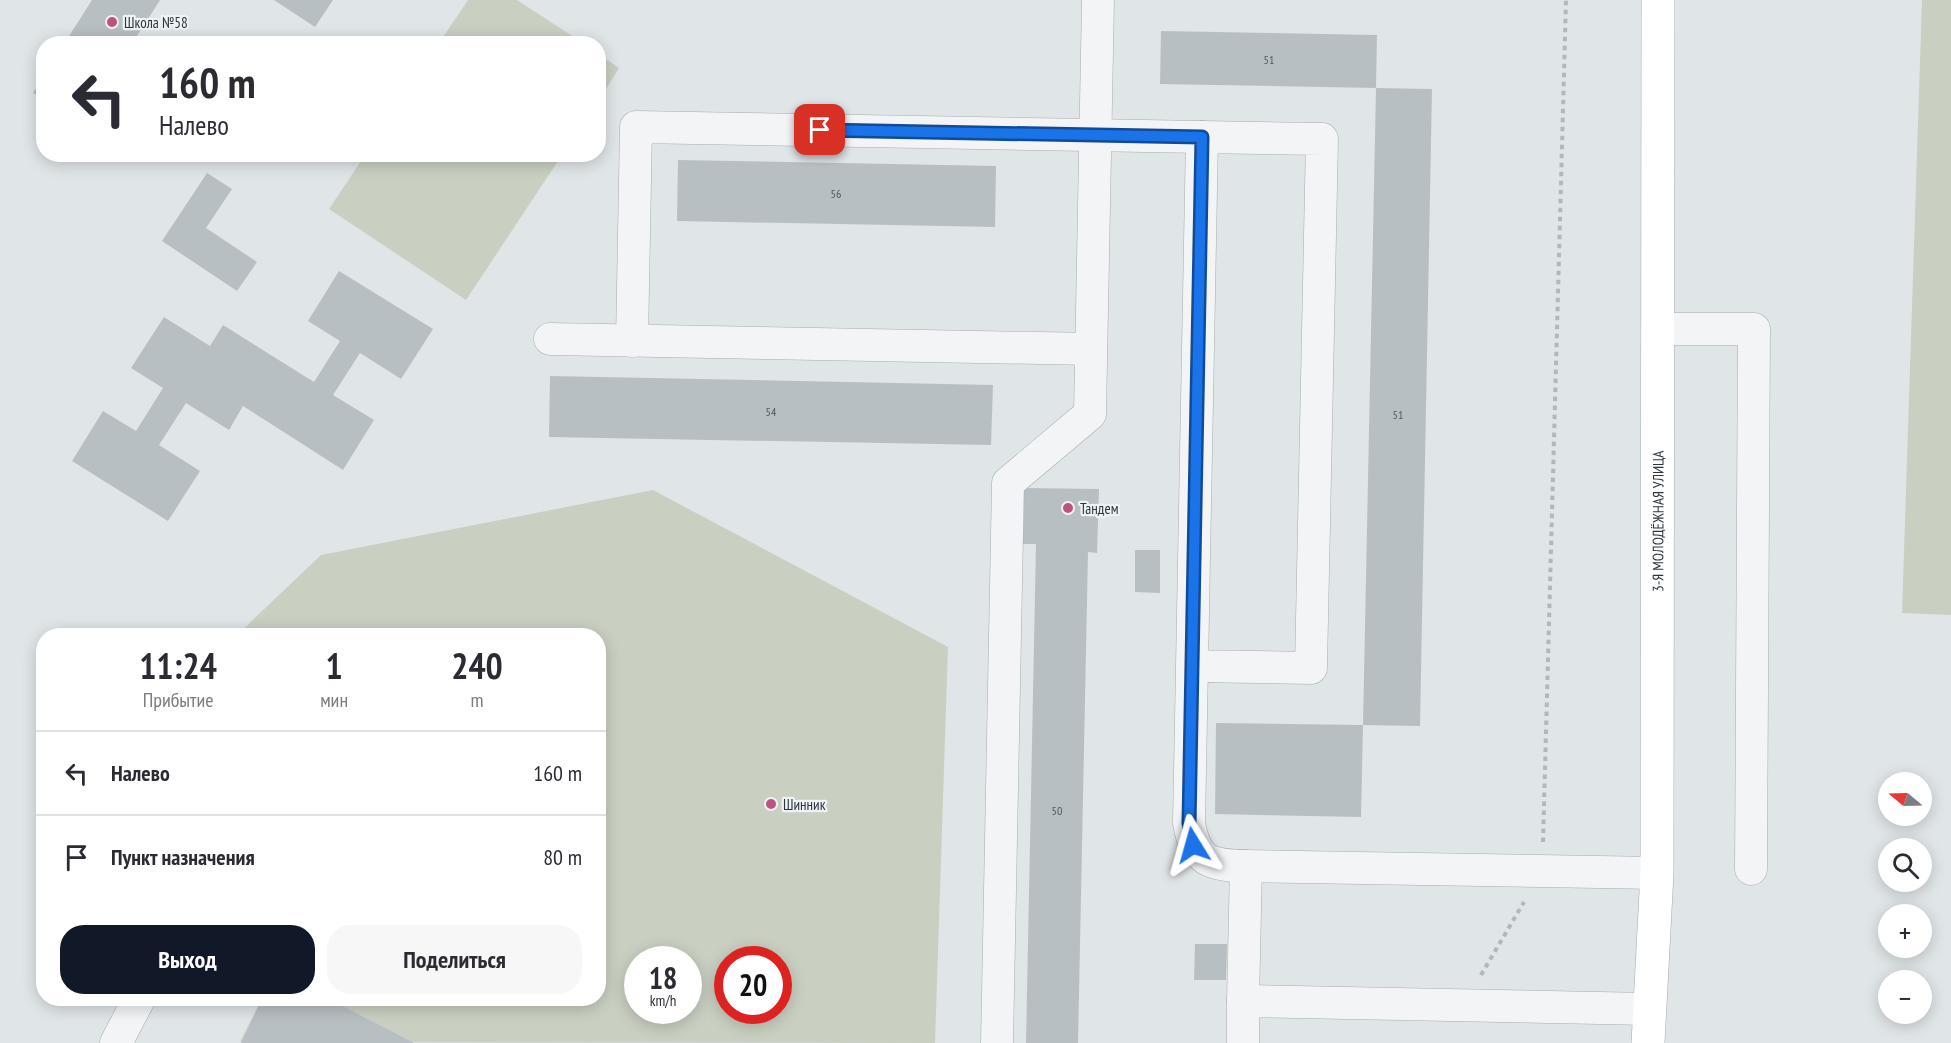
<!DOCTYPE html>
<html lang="ru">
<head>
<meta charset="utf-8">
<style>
  :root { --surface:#fff; --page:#f7f7f7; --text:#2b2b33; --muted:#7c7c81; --line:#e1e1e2; --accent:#111827 }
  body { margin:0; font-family:"PT Sans Narrow",sans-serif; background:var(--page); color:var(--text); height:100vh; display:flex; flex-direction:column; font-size:22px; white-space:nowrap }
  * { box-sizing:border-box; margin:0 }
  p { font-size:20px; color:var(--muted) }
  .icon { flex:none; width:33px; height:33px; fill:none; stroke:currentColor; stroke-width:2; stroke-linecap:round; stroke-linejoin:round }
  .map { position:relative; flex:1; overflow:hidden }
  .panel { position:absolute; left:36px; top:628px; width:570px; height:378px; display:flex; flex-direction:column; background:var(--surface); border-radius:24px; box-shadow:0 3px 15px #0003 }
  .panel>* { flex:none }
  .hud { position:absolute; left:36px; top:36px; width:570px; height:126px; border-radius:24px; box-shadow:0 3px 15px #0003; background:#fff; color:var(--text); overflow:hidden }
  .needle { width:39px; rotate:289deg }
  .tools { position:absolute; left:1878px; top:772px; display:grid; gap:12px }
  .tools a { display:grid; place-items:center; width:54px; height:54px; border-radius:50%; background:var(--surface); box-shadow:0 3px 15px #0003; font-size:30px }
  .speed { position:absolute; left:624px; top:946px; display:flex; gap:12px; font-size:30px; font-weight:700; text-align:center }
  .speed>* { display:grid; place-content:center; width:78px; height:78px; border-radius:50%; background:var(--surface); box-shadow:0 3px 15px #0003; line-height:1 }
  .speed small { font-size:15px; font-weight:400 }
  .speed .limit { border:9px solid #d22; background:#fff; color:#111 }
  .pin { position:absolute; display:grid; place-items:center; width:51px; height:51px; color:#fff; margin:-26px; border-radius:12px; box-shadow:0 3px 9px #0006 }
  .me { position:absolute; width:66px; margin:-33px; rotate:352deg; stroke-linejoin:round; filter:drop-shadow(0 0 4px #0008) }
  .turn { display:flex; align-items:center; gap:21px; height:126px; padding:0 24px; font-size:27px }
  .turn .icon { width:78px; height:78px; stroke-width:2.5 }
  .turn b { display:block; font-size:42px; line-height:51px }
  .eta { display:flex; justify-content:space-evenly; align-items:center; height:102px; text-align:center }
  .eta b { font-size:36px; font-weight:600; line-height:42px }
  .action { display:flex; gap:12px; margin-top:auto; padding:12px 24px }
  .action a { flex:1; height:69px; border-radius:24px; background:var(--accent); color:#fff; font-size:24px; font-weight:600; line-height:69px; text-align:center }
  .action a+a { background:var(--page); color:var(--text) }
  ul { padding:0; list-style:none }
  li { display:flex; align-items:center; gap:18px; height:84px; padding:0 24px; border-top:2px solid var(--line) }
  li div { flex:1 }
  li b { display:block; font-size:22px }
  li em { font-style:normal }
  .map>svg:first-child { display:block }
  .green { fill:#c9d0c2; fill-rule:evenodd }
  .building { fill:#b8bfc3 }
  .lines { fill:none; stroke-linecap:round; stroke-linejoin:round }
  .minor-casing { stroke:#a6adb0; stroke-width:33 }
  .major-casing { stroke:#a0acb1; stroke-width:34 }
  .path { stroke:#b2b7ba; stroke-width:4; stroke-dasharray:4.5 4.5; stroke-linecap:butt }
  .minor { stroke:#f2f4f6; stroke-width:32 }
  .major { stroke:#fff; stroke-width:33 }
  .route-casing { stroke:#114b97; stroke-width:15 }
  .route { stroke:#1a73e8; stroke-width:10 }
  .poi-dot { fill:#be5380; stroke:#eff3f5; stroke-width:2 }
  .labels { text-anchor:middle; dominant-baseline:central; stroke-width:4.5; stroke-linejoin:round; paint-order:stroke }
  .number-label { font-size:12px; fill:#4e585e }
  .poi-label { font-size:15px; fill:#2a363c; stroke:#eff3f5; text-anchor:start }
  .street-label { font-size:15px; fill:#2a363c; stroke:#eff3f5 }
</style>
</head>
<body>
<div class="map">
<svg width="1951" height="1043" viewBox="0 0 1951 1043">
  <rect width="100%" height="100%" fill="#e0e5e7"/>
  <g class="green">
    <polygon points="468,0 517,0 583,43 439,43"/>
    <polygon points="1922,0 1951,0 1951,615 1902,613"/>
    <polygon points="599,54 619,68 599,100"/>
    <polygon points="365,155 365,154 562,155 466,300 329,209"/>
    <path d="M653 490 948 647 935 1043 240 1042 259 1004 252 999H598V636H236L321 555ZM638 960H688V1011H638ZM728 960H778V1011H728Z"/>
  </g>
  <g class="building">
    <polygon points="92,0 160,0 132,44 64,44"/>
    <polygon points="274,0 333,0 315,27"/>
    <polygon points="1161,31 1377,35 1376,88 1160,84"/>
    <polygon points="44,76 44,99 33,93"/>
    <polygon points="1376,88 1432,89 1420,726 1363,725 1361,817 1215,814 1216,723 1363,725"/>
    <polygon points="678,160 996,166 995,227 677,221"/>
    <polygon points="207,173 232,189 206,228 257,262 237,291 162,241"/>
    <polygon points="339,271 433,329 401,379 360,353 333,395 374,420 343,470 243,406 229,430 186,403 159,445 200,471 168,521 72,461 103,411 136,431 163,388 131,368 164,317 210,346 223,325 314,382 340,341 308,321"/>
    <polygon points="550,376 993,385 991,445 549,437"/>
    <polygon points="1024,488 1099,489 1097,553 1088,552 1078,1043 1026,1043 1036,544 1023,544"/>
    <polygon points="1135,550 1160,550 1160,593 1135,592"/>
    <polygon points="1195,944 1227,944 1226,980 1194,980"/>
    <polygon points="262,999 329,999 414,1043 241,1043"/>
  </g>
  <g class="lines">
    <g class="minor-casing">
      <g id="minor">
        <polyline points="1658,329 1754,329 1751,869"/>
        <polyline points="550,339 1091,349"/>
        <polyline points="632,341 636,127 1202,137"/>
        <path d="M1192 666 1202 137 1322 139 1311 668 1192 666 1189 823C1196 862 1209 865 1246 866"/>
        <polyline points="1243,1001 1246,866 1657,873"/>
        <polyline points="116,1043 139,999"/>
        <polyline points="997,1043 1008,483 1090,414 1098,0"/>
        <polyline points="1243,1043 1243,1001 1649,1009"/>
      </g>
    </g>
    <g class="major-casing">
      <g id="major">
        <path id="s1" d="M1648 1043 1657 873 1658 0"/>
      </g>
    </g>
    <g class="path">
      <polyline points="1543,842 1566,0"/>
      <polyline points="1481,975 1524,902"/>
    </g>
    <use href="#minor" class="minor"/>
    <use href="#major" class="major"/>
  </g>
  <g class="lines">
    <g class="route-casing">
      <polyline id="route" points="820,130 1202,137 1189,823 1193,845"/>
    </g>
    <use href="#route" class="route"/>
  </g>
  <g class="poi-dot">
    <circle cx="112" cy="22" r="6"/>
    <circle cx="1068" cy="508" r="6"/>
    <circle cx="771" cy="804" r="6"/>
  </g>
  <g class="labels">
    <g class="number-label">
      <text x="1269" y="59">51</text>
      <text x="836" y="193">56</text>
      <text x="771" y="411">54</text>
      <text x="1398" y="414">51</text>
      <text x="1057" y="810">50</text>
    </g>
    <g class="poi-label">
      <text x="124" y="22">Школа №58</text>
      <text x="1080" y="508">Тандем</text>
      <text x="783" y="804">Шинник</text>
    </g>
    <g class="street-label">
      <text stroke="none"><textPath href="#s1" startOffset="522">3-Я МОЛОДЁЖНАЯ УЛИЦА</textPath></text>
    </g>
  </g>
</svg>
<div class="tools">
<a><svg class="needle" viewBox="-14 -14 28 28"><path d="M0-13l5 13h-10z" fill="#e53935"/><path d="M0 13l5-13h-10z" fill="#7c7c81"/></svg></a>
<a><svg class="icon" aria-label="search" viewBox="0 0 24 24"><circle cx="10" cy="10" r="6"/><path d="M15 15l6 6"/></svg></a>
<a>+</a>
<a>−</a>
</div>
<div class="speed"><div>18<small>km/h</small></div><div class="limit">20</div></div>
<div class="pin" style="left:820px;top:130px;background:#d93025"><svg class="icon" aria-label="arrive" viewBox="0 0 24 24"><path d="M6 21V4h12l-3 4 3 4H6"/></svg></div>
<svg class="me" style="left:1193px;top:845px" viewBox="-20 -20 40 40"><path d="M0-17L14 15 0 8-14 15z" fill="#1a73e8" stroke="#fff" stroke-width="4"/></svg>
<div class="hud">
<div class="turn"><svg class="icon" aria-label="left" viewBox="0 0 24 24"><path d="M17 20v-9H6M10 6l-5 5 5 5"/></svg><div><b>160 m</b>Налево</div></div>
</div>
<section class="panel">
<div class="eta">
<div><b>11:24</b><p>Прибытие</p></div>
<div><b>1</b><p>мин</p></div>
<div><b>240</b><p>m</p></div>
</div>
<ul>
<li><svg class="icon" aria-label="left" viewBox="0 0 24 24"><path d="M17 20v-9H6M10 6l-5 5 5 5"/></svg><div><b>Налево</b></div><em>160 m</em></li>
<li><svg class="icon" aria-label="arrive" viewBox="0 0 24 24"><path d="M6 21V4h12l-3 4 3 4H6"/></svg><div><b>Пункт назначения</b></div><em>80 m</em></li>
</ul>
<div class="action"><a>Выход</a><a>Поделиться</a></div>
</section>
</div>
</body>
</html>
